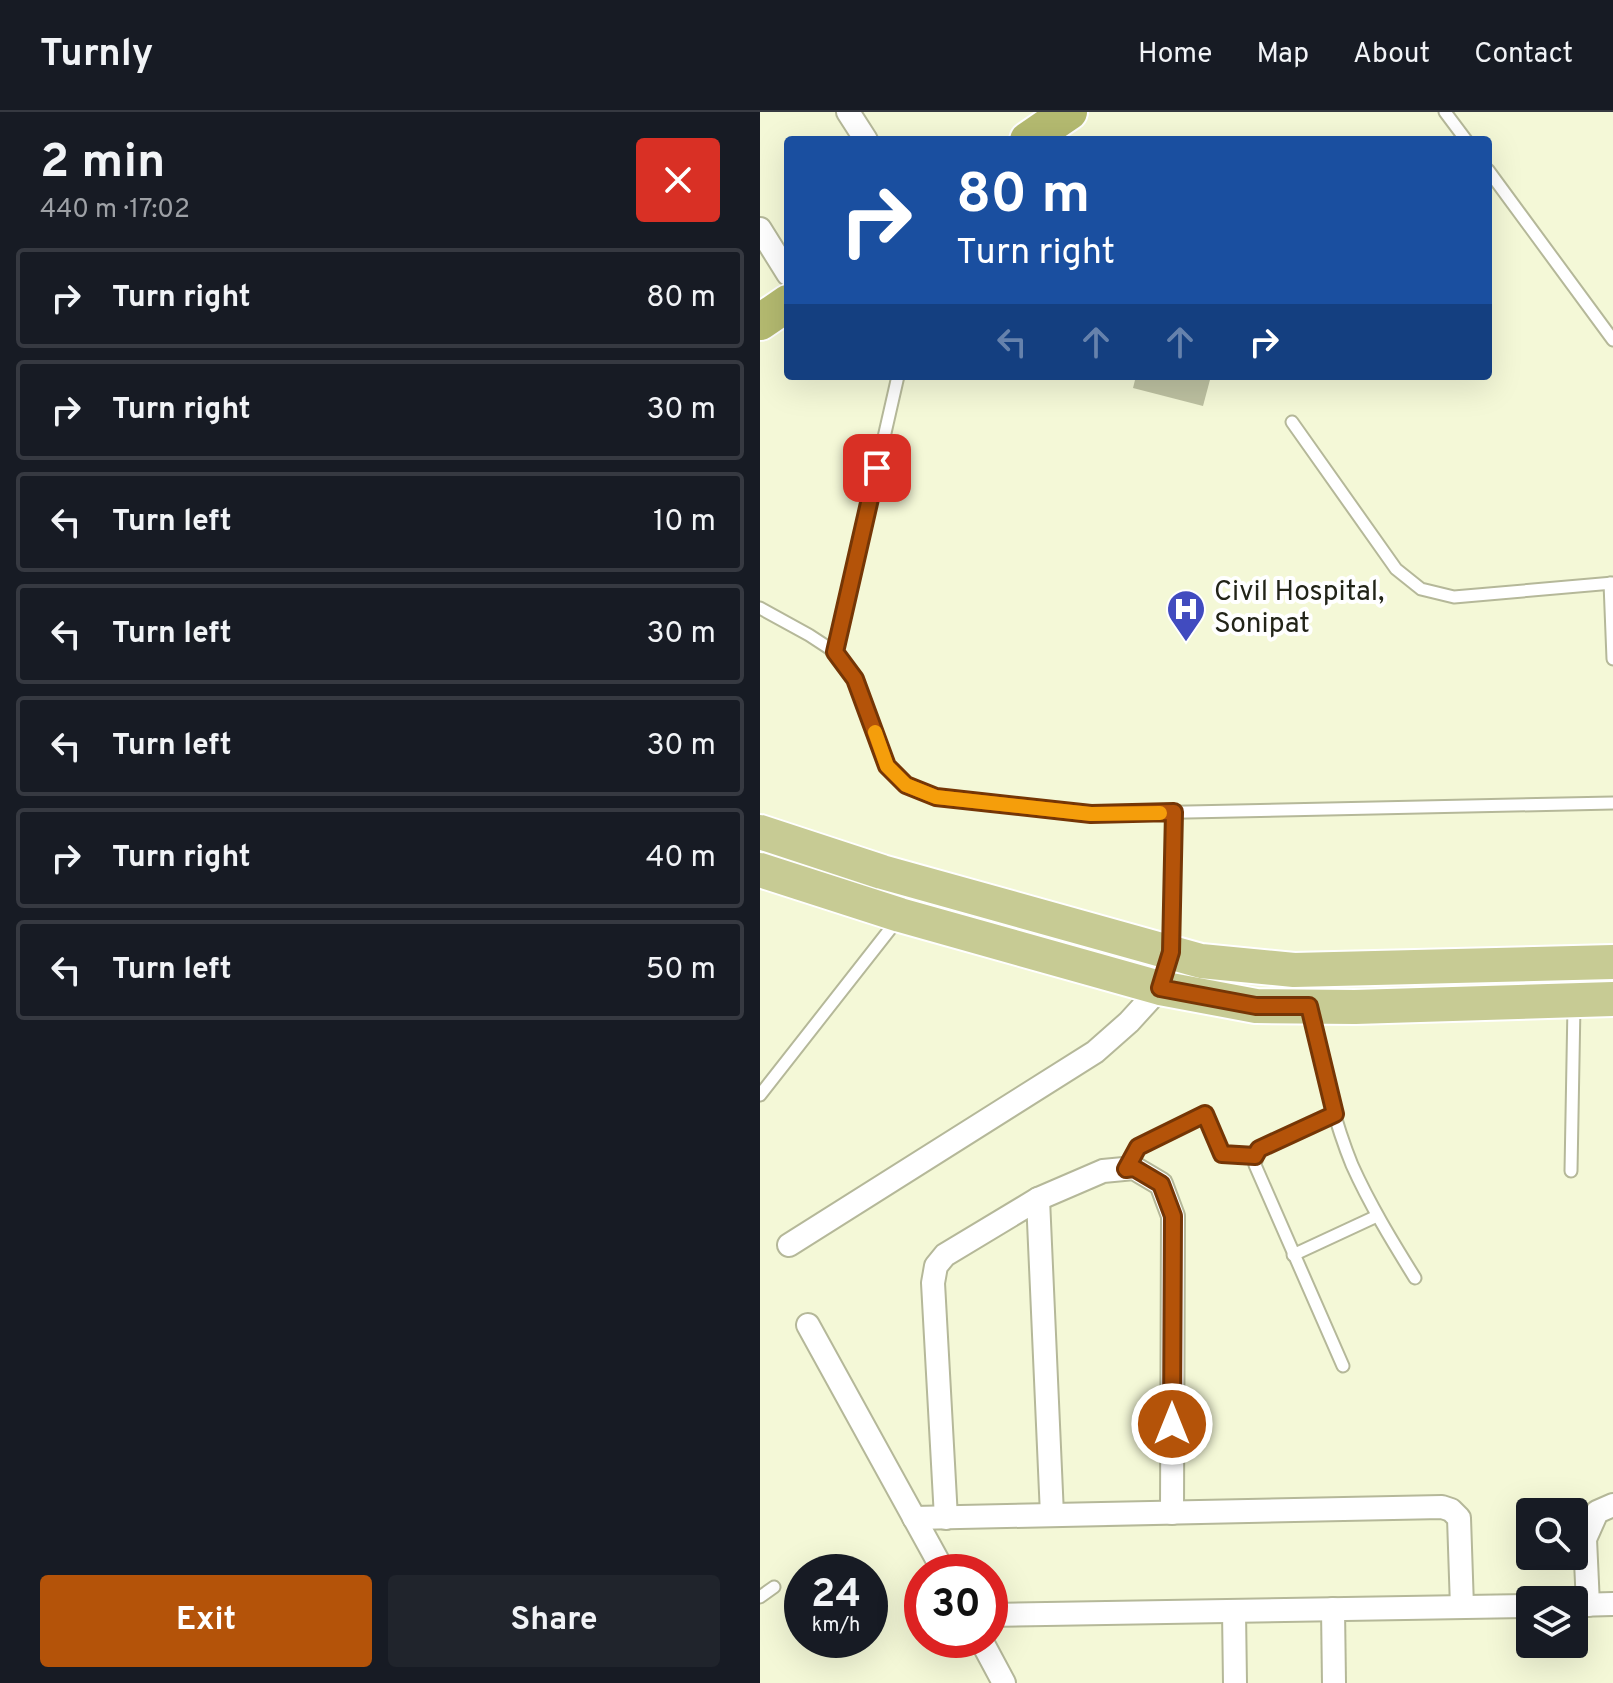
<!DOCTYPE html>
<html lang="en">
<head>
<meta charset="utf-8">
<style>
  :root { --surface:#171b24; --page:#20242c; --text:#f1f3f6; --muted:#9ea1a6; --line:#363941; --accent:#b45309 }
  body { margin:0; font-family:Overpass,sans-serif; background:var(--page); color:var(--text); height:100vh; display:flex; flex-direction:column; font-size:30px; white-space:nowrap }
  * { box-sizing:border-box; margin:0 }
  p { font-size:26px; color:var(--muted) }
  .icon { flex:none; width:44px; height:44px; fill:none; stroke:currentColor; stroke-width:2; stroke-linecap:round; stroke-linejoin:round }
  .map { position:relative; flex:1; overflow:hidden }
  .sheet { display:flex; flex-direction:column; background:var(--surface); width:760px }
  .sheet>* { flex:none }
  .hud { position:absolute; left:24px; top:24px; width:708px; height:244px; border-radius:8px; box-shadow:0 8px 32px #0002; background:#1a4fa0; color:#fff; overflow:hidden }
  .buttons { position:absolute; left:756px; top:1386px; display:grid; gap:16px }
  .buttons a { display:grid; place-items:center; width:72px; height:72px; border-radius:8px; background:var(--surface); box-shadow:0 8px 32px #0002; font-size:40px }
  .speed { position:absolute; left:24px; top:1442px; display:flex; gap:16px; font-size:40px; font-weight:700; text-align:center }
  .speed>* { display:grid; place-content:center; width:104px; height:104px; border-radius:50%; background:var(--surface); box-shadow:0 8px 32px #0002; line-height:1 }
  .speed small { font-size:20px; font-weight:400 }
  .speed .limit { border:12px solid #d22; background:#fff; color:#111 }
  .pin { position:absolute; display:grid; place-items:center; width:68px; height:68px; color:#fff; margin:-34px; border-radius:16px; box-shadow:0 4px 12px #0006 }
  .me { position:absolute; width:88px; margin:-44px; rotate:0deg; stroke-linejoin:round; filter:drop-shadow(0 0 6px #0008) }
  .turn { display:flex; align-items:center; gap:28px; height:168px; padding:0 40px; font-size:36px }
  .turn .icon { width:104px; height:104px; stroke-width:2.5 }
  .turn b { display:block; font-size:56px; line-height:68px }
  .lanes { display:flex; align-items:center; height:76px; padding:0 40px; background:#0003; justify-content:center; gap:40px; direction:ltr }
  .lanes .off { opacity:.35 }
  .round { display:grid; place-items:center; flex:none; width:84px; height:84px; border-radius:8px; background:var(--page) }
  .head { display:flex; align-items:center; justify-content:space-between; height:136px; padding:0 40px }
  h1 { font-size:48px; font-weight:700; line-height:60px }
  .action { display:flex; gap:16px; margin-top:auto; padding:16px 40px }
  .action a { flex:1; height:92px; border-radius:8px; background:var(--accent); color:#fff; font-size:32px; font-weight:700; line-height:92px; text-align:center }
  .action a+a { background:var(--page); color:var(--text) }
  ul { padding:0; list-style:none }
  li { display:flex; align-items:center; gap:24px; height:100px; margin:0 16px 12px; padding:0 24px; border:4px solid var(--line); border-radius:8px }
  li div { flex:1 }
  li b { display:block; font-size:30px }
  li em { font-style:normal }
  header { display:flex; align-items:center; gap:48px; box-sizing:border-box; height:112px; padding:0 40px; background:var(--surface); border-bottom:2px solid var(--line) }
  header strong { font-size:38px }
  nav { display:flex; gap:44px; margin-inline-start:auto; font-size:28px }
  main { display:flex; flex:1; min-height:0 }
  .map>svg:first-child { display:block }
  .building { fill:#bdc1a1 }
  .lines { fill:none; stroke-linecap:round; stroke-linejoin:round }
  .service-casing { stroke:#b5b899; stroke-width:15 }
  .minor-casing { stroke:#b5b899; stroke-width:26 }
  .primary-casing { stroke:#fff; stroke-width:38 }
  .trunk-casing { stroke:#fff; stroke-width:40 }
  .service { stroke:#fff; stroke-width:11 }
  .minor { stroke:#fff; stroke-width:22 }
  .primary { stroke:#c7cb94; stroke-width:34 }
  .trunk { stroke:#b4ba70; stroke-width:36 }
  .route-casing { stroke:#753606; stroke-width:20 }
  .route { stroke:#b45309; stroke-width:14 }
  .slow { stroke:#f59e0b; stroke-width:14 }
  .labels { text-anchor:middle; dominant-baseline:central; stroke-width:8; stroke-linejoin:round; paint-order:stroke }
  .poi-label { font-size:28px; fill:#222418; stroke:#fff; text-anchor:start }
</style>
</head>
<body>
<header>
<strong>Turnly</strong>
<nav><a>Home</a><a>Map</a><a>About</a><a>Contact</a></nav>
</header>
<main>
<section class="sheet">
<div class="head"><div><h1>2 min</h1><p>440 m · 17:02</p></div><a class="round" style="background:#d93025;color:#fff"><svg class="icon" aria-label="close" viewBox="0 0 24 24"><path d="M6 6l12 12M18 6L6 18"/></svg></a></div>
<ul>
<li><svg class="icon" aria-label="right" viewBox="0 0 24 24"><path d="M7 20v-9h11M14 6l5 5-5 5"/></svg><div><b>Turn right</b></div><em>80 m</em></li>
<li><svg class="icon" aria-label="right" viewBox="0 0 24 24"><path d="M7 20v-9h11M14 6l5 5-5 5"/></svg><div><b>Turn right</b></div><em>30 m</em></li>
<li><svg class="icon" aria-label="left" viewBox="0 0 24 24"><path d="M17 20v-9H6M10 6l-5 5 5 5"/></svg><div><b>Turn left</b></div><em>10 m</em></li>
<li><svg class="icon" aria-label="left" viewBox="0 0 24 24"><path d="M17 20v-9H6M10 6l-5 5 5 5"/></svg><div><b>Turn left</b></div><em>30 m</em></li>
<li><svg class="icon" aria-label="left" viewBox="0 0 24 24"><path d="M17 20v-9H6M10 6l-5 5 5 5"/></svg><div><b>Turn left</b></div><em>30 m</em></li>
<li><svg class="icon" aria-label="right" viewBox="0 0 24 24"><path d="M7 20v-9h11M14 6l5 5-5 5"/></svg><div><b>Turn right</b></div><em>40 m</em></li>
<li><svg class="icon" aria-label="left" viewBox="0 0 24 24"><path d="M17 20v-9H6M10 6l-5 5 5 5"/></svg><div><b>Turn left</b></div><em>50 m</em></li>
</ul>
<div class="action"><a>Exit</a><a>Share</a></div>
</section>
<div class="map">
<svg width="853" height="1571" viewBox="0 0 853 1571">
  <rect width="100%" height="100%" fill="#f4f8d7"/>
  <polygon class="building" points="376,264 451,264 443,294 373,276"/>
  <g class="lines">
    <g class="service-casing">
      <g id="service">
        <polyline points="685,0 706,28"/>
        <polyline points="728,58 853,228"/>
        <polyline points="532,310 636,457 661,477 694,485 853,471"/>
        <polyline points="850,471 853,547"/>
        <polyline points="0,496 49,523 75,540 95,567 127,654 146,673 176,685 331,702 853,691"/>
        <polyline points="75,540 138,264"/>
        <polyline points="411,836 414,700"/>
        <path d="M549 899C561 951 572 1004 592 1053 610 1093 632 1129 655 1166"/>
        <polyline points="0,983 138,807"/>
        <polyline points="575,1002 499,1037 495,1053 583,1254"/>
        <polyline points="367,1056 378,1035 445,1002 462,1042 495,1044"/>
        <polyline points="811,1059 814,893"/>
        <polyline points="533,1143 617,1104"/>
        <polyline points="0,1485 14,1475"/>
      </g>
    </g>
    <g class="minor-casing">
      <g id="minor">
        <polyline points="88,0 106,28"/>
        <polyline points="0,117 28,162"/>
        <polyline points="278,1087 292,1403"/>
        <polyline points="29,1133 335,940 369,910 400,876 411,840"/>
        <polyline points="48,1213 184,1460"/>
        <polyline points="154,1406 682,1395 691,1398 699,1406 702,1495"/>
        <polyline points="186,1406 173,1171 176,1154 185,1143 278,1087 343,1059 374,1056 401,1072 413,1104 412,1401"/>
        <polyline points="815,1493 853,1492"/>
        <polyline points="828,1493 825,1427 837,1400 853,1393"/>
        <polyline points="573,1497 574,1571"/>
        <polyline points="474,1499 475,1571"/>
        <polyline points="230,1503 770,1494"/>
        <polyline points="221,1528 244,1571"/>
      </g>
    </g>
    <g class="primary-casing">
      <g id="primary">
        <polyline points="0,720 122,760 441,849 534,858 853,850"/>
        <polyline points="0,758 140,803 400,876 496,894 595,895 853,887"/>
      </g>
    </g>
    <g class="trunk-casing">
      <g id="trunk">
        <polyline points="268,28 309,0"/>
        <polyline points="0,210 28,191"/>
      </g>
    </g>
    <use href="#service" class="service"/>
    <use href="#minor" class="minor"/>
    <use href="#primary" class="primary"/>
    <use href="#trunk" class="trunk"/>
  </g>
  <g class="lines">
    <g class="route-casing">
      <polyline id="route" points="117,356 75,540 95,567 127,654 146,673 176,685 331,702 414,700 411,840 400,876 496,894 549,894 575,1002 499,1037 495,1044 462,1042 445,1002 378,1035 366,1057 374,1056 401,1072 413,1104 412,1312"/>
    </g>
    <use href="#route" class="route"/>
    <polyline class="slow" points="115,620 127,654 146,673 176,685 331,702 400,701"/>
  </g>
  <defs>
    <g id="hospital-pin" transform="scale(2)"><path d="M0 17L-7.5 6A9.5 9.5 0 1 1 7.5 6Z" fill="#414bbf" stroke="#fff"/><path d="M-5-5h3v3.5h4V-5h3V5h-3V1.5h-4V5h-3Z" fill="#fff"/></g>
  </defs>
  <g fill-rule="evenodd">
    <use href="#hospital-pin" x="426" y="497"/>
  </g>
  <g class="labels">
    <g class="poi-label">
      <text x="454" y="481">Civil Hospital,<tspan x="454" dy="32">Sonipat</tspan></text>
    </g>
  </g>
</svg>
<div class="buttons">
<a><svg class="icon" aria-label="search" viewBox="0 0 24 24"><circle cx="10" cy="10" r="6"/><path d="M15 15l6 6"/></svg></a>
<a><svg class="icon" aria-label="layers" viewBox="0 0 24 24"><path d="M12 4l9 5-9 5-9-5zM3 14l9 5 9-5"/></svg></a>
</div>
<div class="speed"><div>24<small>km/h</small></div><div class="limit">30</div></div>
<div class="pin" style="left:117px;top:356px;background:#d93025"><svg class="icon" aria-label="arrive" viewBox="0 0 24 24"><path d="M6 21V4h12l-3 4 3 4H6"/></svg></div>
<svg class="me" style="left:412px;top:1312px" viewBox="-20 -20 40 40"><circle r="17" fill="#b45309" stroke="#fff" stroke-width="3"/><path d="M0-11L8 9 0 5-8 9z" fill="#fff"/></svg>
<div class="hud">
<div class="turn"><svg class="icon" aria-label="right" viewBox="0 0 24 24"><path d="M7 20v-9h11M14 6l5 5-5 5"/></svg><div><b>80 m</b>Turn right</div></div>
<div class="lanes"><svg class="icon off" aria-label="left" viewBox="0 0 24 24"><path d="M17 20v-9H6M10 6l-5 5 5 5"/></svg><svg class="icon off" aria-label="ahead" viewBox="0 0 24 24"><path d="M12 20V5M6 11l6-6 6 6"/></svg><svg class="icon off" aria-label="ahead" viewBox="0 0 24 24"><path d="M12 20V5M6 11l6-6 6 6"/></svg><svg class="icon" aria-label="right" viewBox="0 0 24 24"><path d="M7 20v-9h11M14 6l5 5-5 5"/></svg></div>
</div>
</div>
</main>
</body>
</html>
